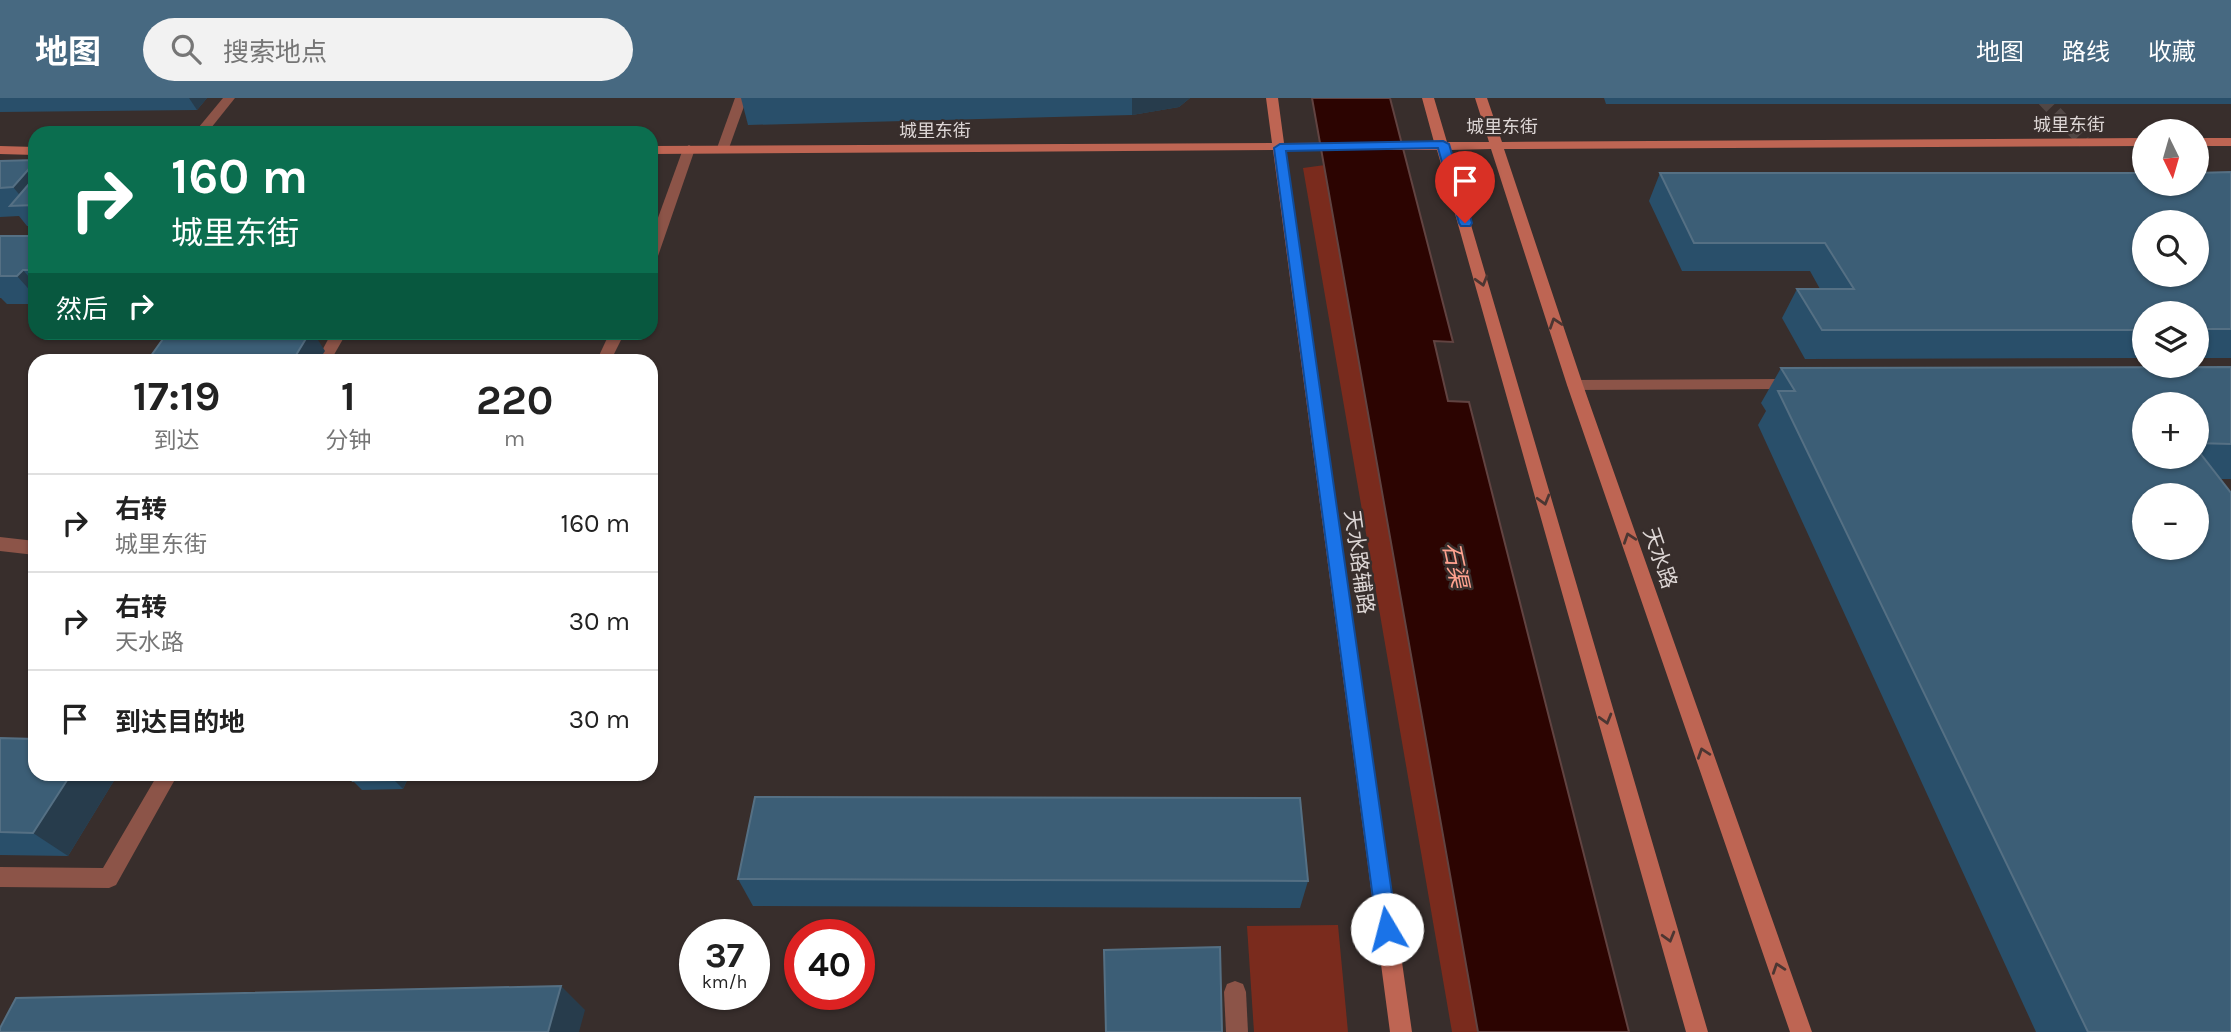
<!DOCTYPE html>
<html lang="zh">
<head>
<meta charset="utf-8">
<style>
  :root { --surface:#fff; --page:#f2f2f2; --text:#222; --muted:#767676; --line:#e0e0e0; --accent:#476981 }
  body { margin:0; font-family:Karla,"Noto Sans SC",sans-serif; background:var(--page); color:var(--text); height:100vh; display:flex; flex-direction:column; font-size:26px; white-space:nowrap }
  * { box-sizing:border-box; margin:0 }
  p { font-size:23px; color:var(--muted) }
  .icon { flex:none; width:38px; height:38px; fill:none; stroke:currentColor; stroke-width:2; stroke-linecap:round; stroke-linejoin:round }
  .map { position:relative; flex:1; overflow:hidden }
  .details { position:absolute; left:28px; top:256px; width:630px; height:427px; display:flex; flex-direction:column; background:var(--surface); border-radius:21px; box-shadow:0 2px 5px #0004 }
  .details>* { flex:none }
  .banner { position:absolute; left:28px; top:28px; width:630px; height:214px; border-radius:21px; box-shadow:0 2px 5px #0004; background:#0b6e4f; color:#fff; overflow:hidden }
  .needle { width:46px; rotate:175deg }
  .controls { position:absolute; left:2132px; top:21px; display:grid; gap:14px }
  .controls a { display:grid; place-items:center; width:77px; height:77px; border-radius:50%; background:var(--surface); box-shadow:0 2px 5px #0004; font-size:35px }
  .speed { position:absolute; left:679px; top:821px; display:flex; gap:14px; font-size:35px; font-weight:700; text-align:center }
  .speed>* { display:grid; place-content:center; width:91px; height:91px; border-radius:50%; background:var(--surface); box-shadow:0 2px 5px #0004; line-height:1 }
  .speed small { font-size:18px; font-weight:400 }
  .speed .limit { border:10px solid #d22; background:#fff; color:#111 }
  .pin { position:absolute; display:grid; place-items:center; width:60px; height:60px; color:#fff; margin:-72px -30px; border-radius:50% 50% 50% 0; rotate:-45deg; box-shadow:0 0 7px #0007 }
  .pin .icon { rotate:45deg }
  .me { position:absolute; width:77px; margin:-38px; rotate:352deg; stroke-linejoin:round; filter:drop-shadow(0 0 5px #0008) }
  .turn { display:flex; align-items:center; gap:24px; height:147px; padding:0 28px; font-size:32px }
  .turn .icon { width:91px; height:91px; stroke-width:2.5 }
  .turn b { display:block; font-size:49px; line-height:60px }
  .then { display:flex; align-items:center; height:66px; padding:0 28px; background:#0003; gap:14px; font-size:26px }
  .eta { display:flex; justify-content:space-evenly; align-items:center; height:119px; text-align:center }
  .eta b { font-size:42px; font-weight:700; line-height:49px }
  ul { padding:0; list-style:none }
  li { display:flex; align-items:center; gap:21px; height:98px; padding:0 28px; border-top:2px solid var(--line) }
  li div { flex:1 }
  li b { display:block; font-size:26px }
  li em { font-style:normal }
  header { display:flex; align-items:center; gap:42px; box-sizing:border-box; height:98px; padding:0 35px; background:var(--accent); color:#fff }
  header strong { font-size:33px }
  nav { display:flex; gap:38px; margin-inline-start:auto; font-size:24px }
  .search { width:490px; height:63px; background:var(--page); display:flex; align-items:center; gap:18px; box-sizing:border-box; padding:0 24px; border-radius:38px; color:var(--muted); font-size:26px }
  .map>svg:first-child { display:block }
  .green { fill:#7a2b1d }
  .water { fill:#2c0401; stroke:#614341; stroke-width:2 }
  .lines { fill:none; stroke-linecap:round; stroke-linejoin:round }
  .street-tunnel { stroke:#514745; stroke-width:13; stroke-dasharray:13 7; stroke-linecap:butt }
  .lane { fill:#8c5448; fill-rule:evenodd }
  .street { fill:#8c5448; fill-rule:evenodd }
  .secondary { fill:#be6553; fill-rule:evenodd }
  .wall { fill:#294f6a; fill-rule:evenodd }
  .shaded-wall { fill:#273c4c }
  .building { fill:#3c5e76; stroke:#557084; stroke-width:2; fill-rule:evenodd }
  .oneway { stroke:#4c3632 }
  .route { fill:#1a73e8; stroke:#114b97; stroke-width:2 }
  .labels { text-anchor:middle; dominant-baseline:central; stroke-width:5; stroke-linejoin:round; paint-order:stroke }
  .far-street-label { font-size:18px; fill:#ddd6d5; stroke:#382e2c }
  .street-label { font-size:21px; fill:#ddd6d5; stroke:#382e2c }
  .water-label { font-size:23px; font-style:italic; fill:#ffa28f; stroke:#382e2c }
</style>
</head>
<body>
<header>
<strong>地图</strong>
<div class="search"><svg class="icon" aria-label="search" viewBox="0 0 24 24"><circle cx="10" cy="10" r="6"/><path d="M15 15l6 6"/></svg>搜索地点</div>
<nav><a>地图</a><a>路线</a><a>收藏</a></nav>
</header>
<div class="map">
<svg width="2231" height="934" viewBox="0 0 2231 934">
  <rect width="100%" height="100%" fill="#382e2c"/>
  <g class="green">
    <polygon points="1325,67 1478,934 1452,934 1303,70"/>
    <polygon points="1338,827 1348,934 1254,934 1247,828"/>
  </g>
  <polygon class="water" points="1312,0 1390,0 1453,244 1434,243 1448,303 1469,304 1629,934 1478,934"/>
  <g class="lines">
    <polyline class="street-tunnel" points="2042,0 2084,44"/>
    <g class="lane">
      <polygon points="223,0 235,0 207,35 194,35"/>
      <polygon points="332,234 347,234 331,262 317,262"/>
      <polygon points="158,676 178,676 116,787 109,790 0,789 0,769 103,770"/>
      <polygon points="1235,883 1243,886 1246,894 1248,934 1226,934 1224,894 1227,886"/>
    </g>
    <g class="street">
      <polygon points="735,0 747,0 729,50 723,54 719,53 717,50"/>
      <polygon points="689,47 695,51 658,158 651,162 651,139 683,51"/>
      <polygon points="610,234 625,234 611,262 597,262"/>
      <polygon points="1794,281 1802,286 1794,291 1575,292 1567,287 1575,282"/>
      <polygon points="0,439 35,443 35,457 0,453"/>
    </g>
    <g class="secondary">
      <polygon points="1266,0 1278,0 1284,45 1434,44 1422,0 1434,0 1447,44 1489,44 1475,0 1487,0 1502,44 2144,40 2144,48 1504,51 1583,287 1812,934 1790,934 1567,287 1491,51 1449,52 1708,934 1686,934 1437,52 1286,52 1412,934 1390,934 1273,52 651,56 651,48 1272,45"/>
      <rect x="2196" y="40" width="35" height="8"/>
      <polygon points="0,48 35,49 35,57 0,56"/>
    </g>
  </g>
  <g class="wall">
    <polygon points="0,0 207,0 197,12 0,14"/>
    <polygon points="741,0 1190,0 1179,9 1132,17 748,27"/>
    <polygon points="1604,0 2231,0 2231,6 1606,6"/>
    <polygon points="35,62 35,128 27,128 19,118 0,119 0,63"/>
    <polygon points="2231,74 2231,260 2196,260 2196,215 2144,215 2144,260 1805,261 1782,220 1797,191 1820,191 1810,173 1682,173 1649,103 1660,75"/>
    <polygon points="0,138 35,138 35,206 7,206 1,200 0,200"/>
    <path d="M2231 269V381H2220L2231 934H2036L1758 327 1766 313 1761 305 1781 270ZM2196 306V359H2144Z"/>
    <polygon points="0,640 35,676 118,676 68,758 0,757"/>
    <polygon points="356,676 407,676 409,678 403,691 362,692 353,683"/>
    <polygon points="738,781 1308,783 1300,810 753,808"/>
  </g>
  <g class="shaded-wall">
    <polygon points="189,0 207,0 197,12"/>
    <polygon points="1132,0 1190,0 1179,9 1132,17"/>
    <polygon points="35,64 35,107 28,107 13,89"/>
    <polygon points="651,65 658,87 651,109"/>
    <polygon points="23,172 35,186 35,198 17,178"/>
    <polygon points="310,234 313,234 325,253 319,262 293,262"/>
    <polygon points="71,676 118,676 68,758 33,735"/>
    <polygon points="397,676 407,676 409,678 403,691 394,682"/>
    <polygon points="561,888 585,912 579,934 548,934"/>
  </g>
  <g class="building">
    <polygon points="35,62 35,64 13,89 0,90 0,63"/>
    <path d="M2231 74V231H2196V215H2144V232H1822L1797 191H1854L1825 145H1694L1660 75H2144V86H2196V75ZM2144 124H2196V177H2144Z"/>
    <polygon points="35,79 35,107 10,108"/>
    <polygon points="0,138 35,138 35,172 23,172 17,178 0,178"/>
    <polygon points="168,234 310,234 293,262 148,262"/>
    <path d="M2231 269V346L2196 345V306H2144V359H2196V350L2231 395V934H2088L1778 293H1795L1781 270ZM2144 397H2196V450H2144Z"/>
    <polygon points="0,640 35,641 35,676 71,676 33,735 0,734"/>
    <polygon points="356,676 397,676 394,682 353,683"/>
    <polygon points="755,699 1300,700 1308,783 738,781"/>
    <polygon points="1220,849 1222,934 1106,934 1104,852"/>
    <polygon points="561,888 548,934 0,934 0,930 16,900"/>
  </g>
  <defs><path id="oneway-chevron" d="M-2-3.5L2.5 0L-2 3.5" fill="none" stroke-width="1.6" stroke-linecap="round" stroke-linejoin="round" transform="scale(1.75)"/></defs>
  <g class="oneway">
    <use href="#oneway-chevron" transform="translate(1482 183) rotate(74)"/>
    <use href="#oneway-chevron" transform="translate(1555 225) rotate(-108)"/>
    <use href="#oneway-chevron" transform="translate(1544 402) rotate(74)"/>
    <use href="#oneway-chevron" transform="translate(1629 440) rotate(-109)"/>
    <use href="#oneway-chevron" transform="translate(1606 621) rotate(74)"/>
    <use href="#oneway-chevron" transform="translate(1703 655) rotate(-109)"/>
    <use href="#oneway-chevron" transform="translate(1669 839) rotate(74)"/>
    <use href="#oneway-chevron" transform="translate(1778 870) rotate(-109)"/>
  </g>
  <polygon class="route" points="1443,43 1449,46 1472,125 1470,128 1461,128 1459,125 1438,50 1286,53 1397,831 1394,837 1387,840 1380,837 1377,831 1274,50 1280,46"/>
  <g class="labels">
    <g class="far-street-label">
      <text x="2069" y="27">城里东街</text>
      <text x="1502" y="29">城里东街</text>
      <text x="935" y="33">城里东街</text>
    </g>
    <g class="street-label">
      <text transform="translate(1660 460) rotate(71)">天水路</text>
      <text transform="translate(1359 464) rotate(82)">天水路辅路</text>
    </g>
    <g class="water-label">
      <text transform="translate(1455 467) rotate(78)">石渠</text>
    </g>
  </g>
</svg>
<div class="controls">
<a><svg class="needle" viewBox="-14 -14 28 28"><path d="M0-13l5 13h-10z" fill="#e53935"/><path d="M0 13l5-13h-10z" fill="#767676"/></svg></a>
<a><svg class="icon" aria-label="search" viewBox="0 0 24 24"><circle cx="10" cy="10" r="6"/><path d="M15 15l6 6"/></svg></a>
<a><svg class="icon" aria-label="layers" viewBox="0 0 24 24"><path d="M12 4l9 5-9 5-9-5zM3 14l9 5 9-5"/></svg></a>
<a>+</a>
<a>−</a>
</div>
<div class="speed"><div>37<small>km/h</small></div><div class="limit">40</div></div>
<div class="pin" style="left:1465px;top:125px;background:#d93025"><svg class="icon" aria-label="arrive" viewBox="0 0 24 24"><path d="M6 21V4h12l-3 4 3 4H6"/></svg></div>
<svg class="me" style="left:1387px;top:831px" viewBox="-20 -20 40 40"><circle r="19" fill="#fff"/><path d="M0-13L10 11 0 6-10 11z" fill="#1a73e8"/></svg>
<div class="banner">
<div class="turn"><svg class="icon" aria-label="right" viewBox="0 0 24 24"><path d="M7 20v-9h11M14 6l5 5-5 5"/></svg><div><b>160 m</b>城里东街</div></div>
<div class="then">然后<svg class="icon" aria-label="right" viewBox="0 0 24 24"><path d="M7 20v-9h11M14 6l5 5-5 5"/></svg></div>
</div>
<section class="details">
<div class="eta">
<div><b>17:19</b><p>到达</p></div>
<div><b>1</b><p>分钟</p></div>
<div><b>220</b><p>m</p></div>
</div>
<ul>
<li><svg class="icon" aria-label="right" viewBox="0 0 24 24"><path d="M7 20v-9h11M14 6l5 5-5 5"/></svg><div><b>右转</b><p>城里东街</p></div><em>160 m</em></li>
<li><svg class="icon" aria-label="right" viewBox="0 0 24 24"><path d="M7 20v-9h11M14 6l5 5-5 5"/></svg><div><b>右转</b><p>天水路</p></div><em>30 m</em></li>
<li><svg class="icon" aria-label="arrive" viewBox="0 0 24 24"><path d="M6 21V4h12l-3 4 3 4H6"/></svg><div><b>到达目的地</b></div><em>30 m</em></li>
</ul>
</section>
</div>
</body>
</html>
